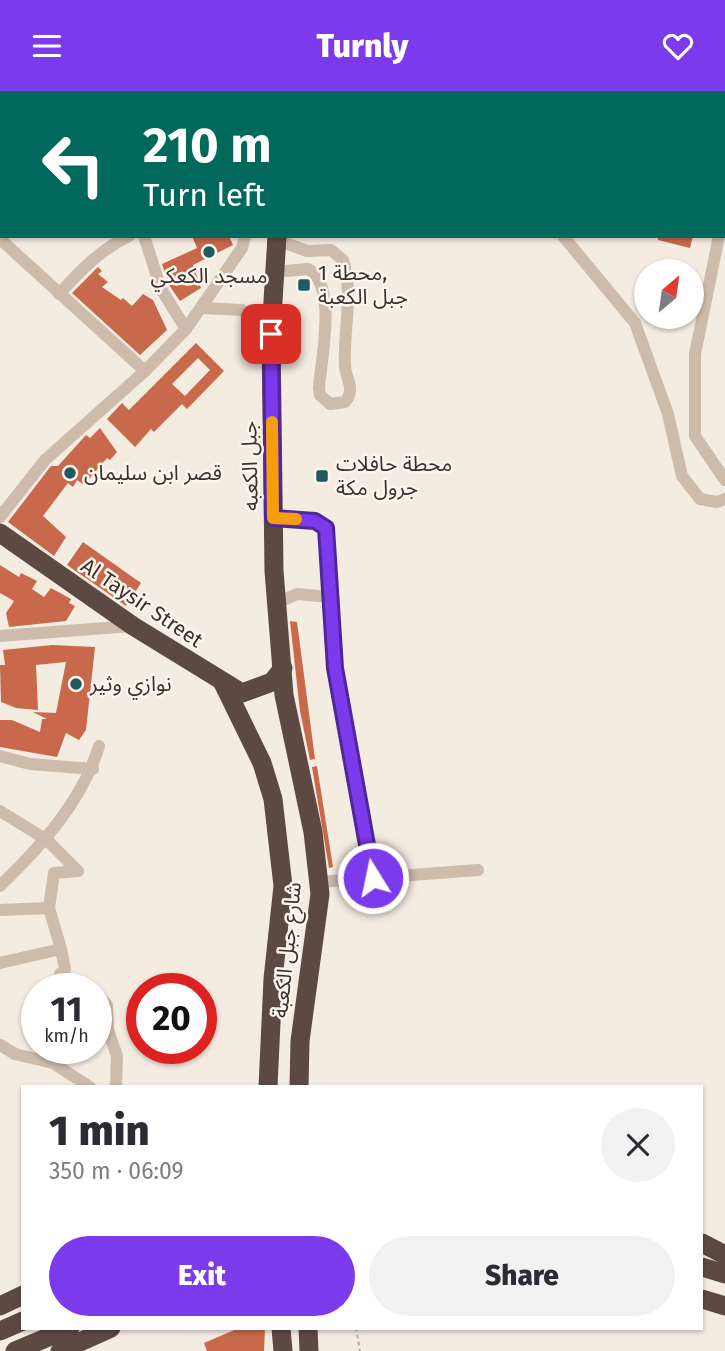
<!DOCTYPE html>
<html lang="en">
<head>
<meta charset="utf-8">
<style>
  :root { --surface:#fff; --page:#f2f2f3; --text:#2b2b33; --muted:#7c7c81; --accent:#7c3aed }
  body { margin:0; font-family:"Fira Sans","Noto Sans Arabic",sans-serif; background:var(--page); color:var(--text); height:100vh; display:flex; flex-direction:column; font-size:26px; white-space:nowrap }
  * { box-sizing:border-box; margin:0 }
  p { font-size:23px; color:var(--muted) }
  .icon { flex:none; width:38px; height:38px; fill:none; stroke:currentColor; stroke-width:2; stroke-linecap:round; stroke-linejoin:round }
  .map { position:relative; flex:1; overflow:hidden }
  .details { position:absolute; left:21px; top:994px; width:682px; height:245px; display:flex; flex-direction:column; background:var(--surface); border-radius:0px; box-shadow:0 2px 5px #0004 }
  .details>* { flex:none }
  .banner { position:absolute; left:0px; top:0px; width:726px; height:147px; box-shadow:0 2px 5px #0004; background:#00695c; color:#fff; overflow:hidden }
  .needle { width:46px; rotate:29deg }
  .fabs { position:absolute; left:634px; top:168px; display:grid; gap:14px }
  .fabs a { display:grid; place-items:center; width:70px; height:70px; border-radius:50%; background:var(--surface); box-shadow:0 2px 5px #0004; font-size:35px }
  .speed { position:absolute; left:21px; top:882px; display:flex; gap:14px; font-size:35px; font-weight:700; text-align:center }
  .speed>* { display:grid; place-content:center; width:91px; height:91px; border-radius:50%; background:var(--surface); box-shadow:0 2px 5px #0004; line-height:1 }
  .speed small { font-size:18px; font-weight:400 }
  .speed .limit { border:10px solid #d22; background:#fff; color:#111 }
  .pin { position:absolute; display:grid; place-items:center; width:60px; height:60px; color:#fff; margin:-30px; border-radius:14px; box-shadow:0 4px 10px #0006 }
  .me { position:absolute; width:77px; margin:-38px; rotate:350deg; stroke-linejoin:round; filter:drop-shadow(0 0 5px #0008) }
  .turn { display:flex; align-items:center; gap:24px; height:147px; padding:0 28px; font-size:32px }
  .turn .icon { width:91px; height:91px; stroke-width:2.5 }
  .turn b { display:block; font-size:49px; line-height:60px }
  .round { display:grid; place-items:center; flex:none; width:74px; height:74px; border-radius:37px; background:var(--page) }
  .overview { display:flex; align-items:center; justify-content:space-between; height:119px; padding:0 28px }
  h1 { font-size:42px; font-weight:800; line-height:52px }
  .cta { display:flex; gap:14px; margin-top:auto; padding:14px 28px }
  .cta a { flex:1; height:80px; border-radius:42px; background:var(--accent); color:#fff; font-size:28px; font-weight:800; line-height:80px; text-align:center }
  .cta a+a { background:var(--page); color:var(--text) }
  header { display:flex; justify-content:space-between; align-items:center; height:91px; padding:0 28px; background:var(--accent); color:#fff; font-size:32px; font-weight:800 }
  .map>svg:first-child { display:block }
  .building { fill:#c8694b; fill-rule:evenodd }
  .lines { fill:none; stroke-linecap:round; stroke-linejoin:round }
  .path { stroke:#b9a596; stroke-width:2; stroke-dasharray:3.5 3.5; stroke-linecap:butt }
  .minor { stroke:#cdbbac; stroke-width:12 }
  .highway { stroke:#5c4a42; stroke-width:19 }
  .route-casing { stroke:#51269a; stroke-width:18 }
  .route { stroke:#7c3aed; stroke-width:12 }
  .slow { stroke:#f59e0b; stroke-width:12 }
  .poi-dot { fill:#1f5a5e; stroke:#fbf5ee; stroke-width:2.5 }
  .labels { text-anchor:middle; dominant-baseline:central; stroke-width:5; stroke-linejoin:round; paint-order:stroke }
  .poi-label { font-size:21px; fill:#3b302b; stroke:#fbf5ee; text-anchor:start }
  .street-label { font-size:21px; fill:#3b302b; stroke:#fbf5ee }
</style>
</head>
<body>
<header><svg class="icon" aria-label="menu" viewBox="0 0 24 24"><path d="M4 6h16M4 12h16M4 18h16"/></svg>Turnly<svg class="icon" aria-label="heart" viewBox="0 0 24 24"><path d="M12 20l-8-8c-3-5 5-10 8-4 3-6 11-1 8 4z"/></svg></header>
<div class="map">
<svg width="725" height="1260" viewBox="0 0 725 1260">
  <rect width="100%" height="100%" fill="#f4ebe1"/>
  <g class="building">
    <polygon points="192,145 229,145 233,154 193,174 201,197 180,210 169,194 162,173 197,157"/>
    <polygon points="658,145 693,145 690,157 658,149"/>
    <polygon points="98,176 102,180 98,183 108,191 102,196 121,209 123,207 132,215 143,203 153,209 167,239 140,264 72,202"/>
    <path d="M196 252 224 280 187 318 182 313 154 341 151 338 135 356 107 328 122 312 129 319ZM198 267 210 279 185 305 172 293Z"/>
    <polygon points="100,337 117,361 110,369 107,367 84,394 77,389 73,396 68,392 43,425 66,446 54,465 8,431 51,375 58,375 86,344 90,347"/>
    <polygon points="83,451 141,492 126,515 67,474"/>
    <polygon points="0,474 19,486 21,482 37,490 32,498 44,506 51,497 71,508 69,512 75,515 66,530 9,536 6,522 14,510 0,502"/>
    <polygon points="290,530 297,531 315,668 310,669 300,620"/>
    <polygon points="52,554 95,556 86,639 79,649 66,642 57,666 0,656 0,629 12,629 40,641 42,628 47,628 33,621 56,622 66,571 36,574 38,619 16,617 1,611 0,574 5,574 3,559"/>
    <polygon points="317,675 333,776 329,777 312,676"/>
    <polygon points="239,1237 265,1237 264,1260 207,1260 204,1252"/>
  </g>
  <g class="lines">
    <polyline class="path" points="356,1237 360,1260"/>
    <g class="minor">
      <polyline points="723,0 725,2"/>
      <polyline points="106,2 107,0"/>
      <polyline points="421,2 427,0"/>
      <polyline points="474,2 479,0"/>
      <polyline points="667,2 669,0"/>
      <polyline points="724,119 725,116"/>
      <polyline points="144,145 161,198 186,238"/>
      <polyline points="563,145 635,232 668,323 682,385 700,408 717,411 725,408"/>
      <polyline points="719,145 695,263 695,345 725,389"/>
      <polyline points="0,148 145,280"/>
      <path d="M275 181 308 178C338 195 321 267 319 297L320 304 330 313 345 311C356 297 346 289 345 275 343 241 354 202 343 169L331 159 307 160 277 149"/>
      <path d="M59 203C80 180 101 158 129 145"/>
      <polyline points="203,217 242,219 271,243"/>
      <polyline points="0,426 45,369 145,280 186,238 242,157 245,145"/>
      <polyline points="273,427 315,430 326,437 335,577 373,787"/>
      <polyline points="277,512 297,503 330,506"/>
      <polyline points="0,545 132,535"/>
      <polyline points="0,665 30,673 93,678"/>
      <polyline points="0,720 47,749 78,780"/>
      <polyline points="319,791 478,779"/>
      <path d="M0 795C41 755 82 711 99 655"/>
      <polyline points="49,817 54,782 78,780"/>
      <polyline points="0,819 49,817 61,858"/>
      <polyline points="0,872 61,858 65,878 60,883 59,898"/>
      <polyline points="60,887 86,898"/>
      <polyline points="96,902 107,914 108,939 117,965 116,996"/>
      <polyline points="0,954 15,963 53,972 90,996"/>
      <polyline points="53,972 54,957"/>
    </g>
    <g class="highway">
      <polyline points="290,0 290,2"/>
      <polyline points="277,145 271,243 274,480 284,604 313,741 320,803 300,950 299,996"/>
      <polyline points="0,442 133,535 242,602 272,591 283,577"/>
      <polyline points="223,592 262,672 273,708 283,795 273,888 268,996"/>
      <polyline points="702,1152 725,1164"/>
      <polyline points="702,1176 725,1183"/>
      <polyline points="702,1208 725,1215"/>
      <polyline points="0,1215 23,1204"/>
      <polyline points="281,1237 283,1260"/>
      <polyline points="308,1237 309,1260"/>
      <polyline points="0,1240 23,1230"/>
      <polyline points="15,1260 70,1237"/>
      <polyline points="60,1260 111,1237"/>
    </g>
  </g>
  <g class="lines">
    <g class="route-casing">
      <polyline id="route" points="271,243 273,427 315,430 326,437 335,577 373,787"/>
    </g>
    <use href="#route" class="route"/>
    <polyline class="slow" points="272,331 273,427 296,428"/>
  </g>
  <g class="poi-dot">
    <circle cx="209" cy="161" r="7"/>
    <rect x="297" y="187" width="14" height="14" rx="3.5"/>
    <circle cx="70" cy="382" r="7"/>
    <rect x="315" y="378" width="14" height="14" rx="3.5"/>
    <circle cx="76" cy="593" r="7"/>
  </g>
  <g class="labels">
    <g class="poi-label">
      <text x="318" y="182">محطة 1,<tspan x="318" dy="24">جبل الكعبة</tspan></text>
      <text x="209" y="185" text-anchor="middle">مسجد الكعكي</text>
      <text x="336" y="373">محطة حافلات<tspan x="336" dy="24">جرول مكة</tspan></text>
      <text x="84" y="382">قصر ابن سليمان</text>
      <text x="90" y="593">نوازي وثير</text>
    </g>
    <g class="street-label">
      <text transform="translate(250 375) rotate(-91)">جبل الكعبه</text>
      <text transform="translate(142 512) rotate(34)">Al Taysir Street</text>
      <text transform="translate(287 859) rotate(-84)">شارع جبل الكعبة</text>
    </g>
  </g>
</svg>
<div class="fabs">
<a><svg class="needle" viewBox="-14 -14 28 28"><path d="M0-13l5 13h-10z" fill="#e53935"/><path d="M0 13l5-13h-10z" fill="#7c7c81"/></svg></a>
</div>
<div class="speed"><div>11<small>km/h</small></div><div class="limit">20</div></div>
<div class="pin" style="left:271px;top:243px;background:#d93025"><svg class="icon" aria-label="arrive" viewBox="0 0 24 24"><path d="M6 21V4h12l-3 4 3 4H6"/></svg></div>
<svg class="me" style="left:373px;top:787px" viewBox="-20 -20 40 40"><circle r="17" fill="#7c3aed" stroke="#fff" stroke-width="3"/><path d="M0-11L8 9 0 5-8 9z" fill="#fff"/></svg>
<div class="banner">
<div class="turn"><svg class="icon" aria-label="left" viewBox="0 0 24 24"><path d="M17 20v-9H6M10 6l-5 5 5 5"/></svg><div><b>210 m</b>Turn left</div></div>
</div>
<section class="details">
<div class="overview"><div><h1>1 min</h1><p>350 m · 06:09</p></div><a class="round"><svg class="icon" aria-label="close" viewBox="0 0 24 24"><path d="M6 6l12 12M18 6L6 18"/></svg></a></div>
<div class="cta"><a>Exit</a><a>Share</a></div>
</section>
</div>
</body>
</html>
